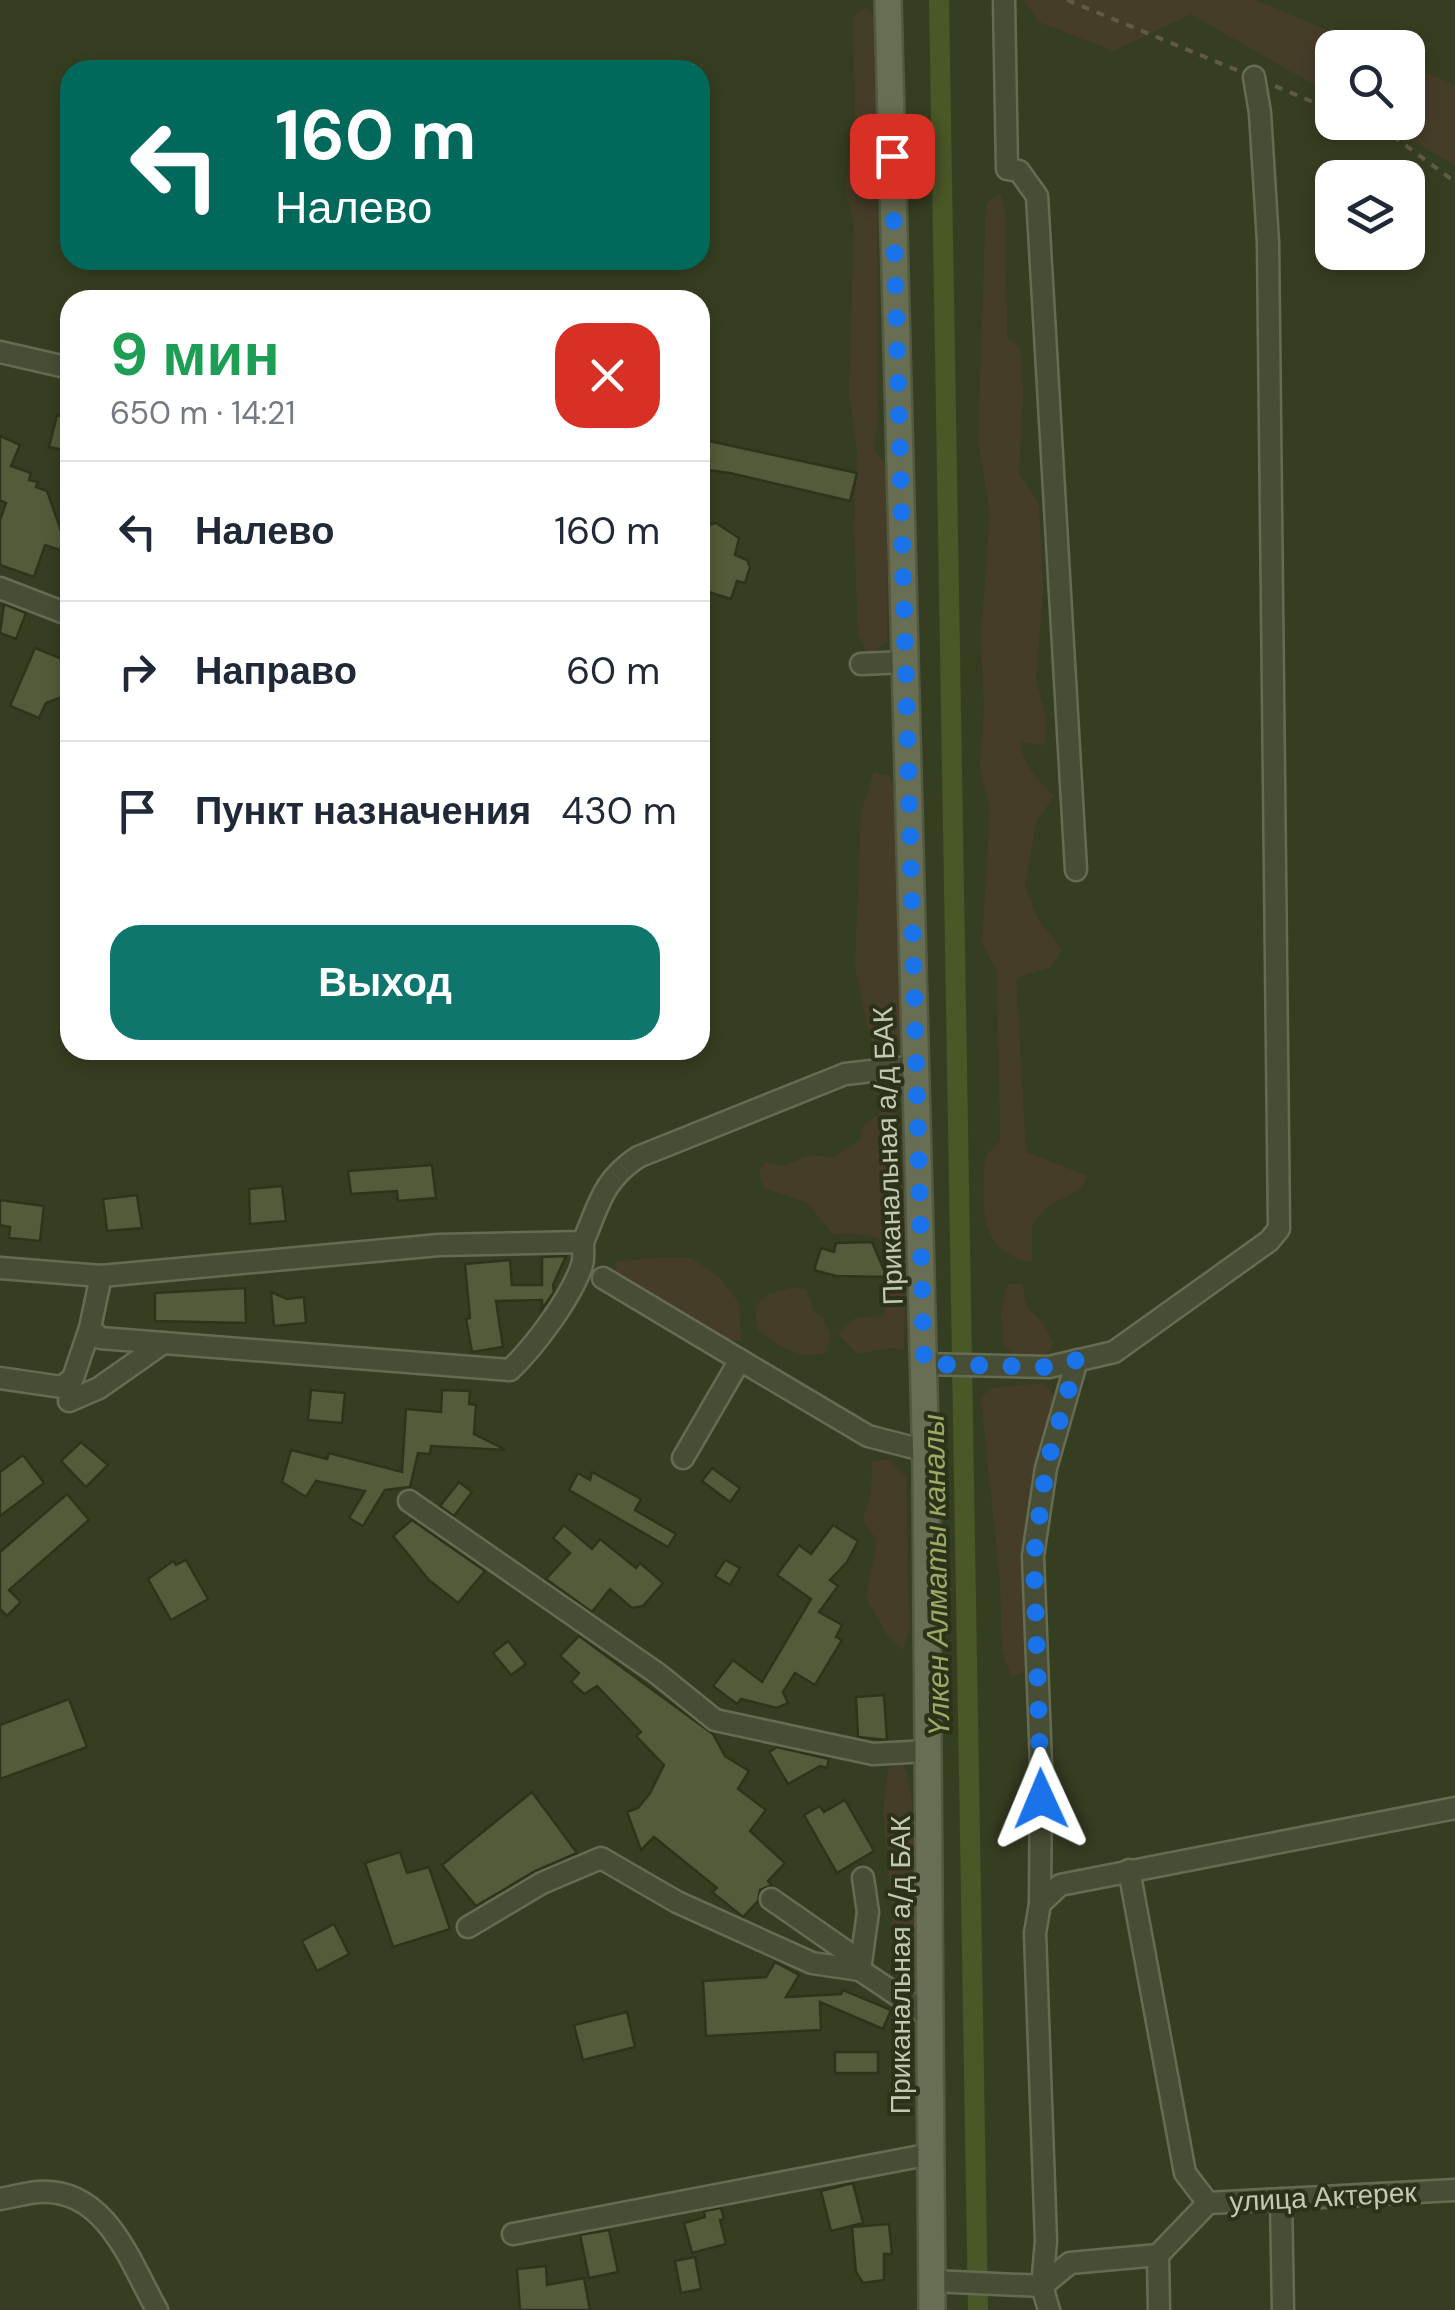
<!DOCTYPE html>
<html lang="ru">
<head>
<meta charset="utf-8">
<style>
  :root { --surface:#fff; --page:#f2f2f3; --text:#1f2937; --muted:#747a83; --line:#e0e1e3; --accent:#0f766e }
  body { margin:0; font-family:"DM Sans",sans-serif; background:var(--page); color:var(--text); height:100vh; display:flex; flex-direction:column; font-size:38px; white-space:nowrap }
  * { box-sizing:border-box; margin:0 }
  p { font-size:32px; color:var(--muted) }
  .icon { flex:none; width:55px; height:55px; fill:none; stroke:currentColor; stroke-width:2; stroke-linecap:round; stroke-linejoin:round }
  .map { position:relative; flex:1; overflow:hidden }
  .details { position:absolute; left:60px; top:290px; width:650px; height:770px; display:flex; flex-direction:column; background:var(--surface); border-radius:30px; box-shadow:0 5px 15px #0003 }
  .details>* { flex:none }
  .guide { position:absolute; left:60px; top:60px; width:650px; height:210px; border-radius:30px; box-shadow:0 5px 15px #0003; background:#00695c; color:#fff; overflow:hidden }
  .fabs { position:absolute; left:1315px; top:30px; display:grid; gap:20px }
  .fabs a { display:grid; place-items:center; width:110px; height:110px; border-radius:20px; background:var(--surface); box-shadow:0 5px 15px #0003; font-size:50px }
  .pin { position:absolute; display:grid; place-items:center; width:85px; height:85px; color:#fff; margin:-42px; border-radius:20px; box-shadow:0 5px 15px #0006 }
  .me { position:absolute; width:110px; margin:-55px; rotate:359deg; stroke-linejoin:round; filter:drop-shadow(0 0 8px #0008) }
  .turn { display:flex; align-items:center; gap:35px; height:210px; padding:0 50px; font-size:45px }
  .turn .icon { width:130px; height:130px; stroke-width:2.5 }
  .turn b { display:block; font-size:70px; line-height:85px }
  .round { display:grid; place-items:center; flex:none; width:105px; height:105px; border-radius:30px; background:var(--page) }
  .head { display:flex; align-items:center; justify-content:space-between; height:170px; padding:0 50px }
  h1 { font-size:60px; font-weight:700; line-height:75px; color:#1e9e55 }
  .button { display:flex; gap:20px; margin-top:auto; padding:20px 50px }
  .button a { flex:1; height:115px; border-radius:30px; background:var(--accent); color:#fff; font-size:40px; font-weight:700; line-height:115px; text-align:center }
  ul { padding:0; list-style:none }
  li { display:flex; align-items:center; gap:30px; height:140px; padding:0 50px; border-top:2px solid var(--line) }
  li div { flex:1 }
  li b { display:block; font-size:38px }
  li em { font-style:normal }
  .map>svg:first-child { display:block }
  .green { fill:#463d29 }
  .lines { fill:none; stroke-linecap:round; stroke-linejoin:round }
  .canal { stroke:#4a5727; stroke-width:20 }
  .building { fill:#535b3a; stroke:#2e341c; stroke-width:2.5 }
  .minor-casing { stroke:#656c53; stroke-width:25 }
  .major-casing { stroke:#535a41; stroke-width:30 }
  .path { stroke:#605b45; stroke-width:4; stroke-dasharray:8 8; stroke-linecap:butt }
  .minor { stroke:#474e35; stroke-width:20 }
  .major { stroke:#676e53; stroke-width:25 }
  .route { stroke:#1a73e8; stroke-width:18; stroke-dasharray:0 32.4 }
  .labels { text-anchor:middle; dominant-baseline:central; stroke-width:8; stroke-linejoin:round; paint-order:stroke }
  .street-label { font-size:28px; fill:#c2c9b0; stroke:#2c321a }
  .water-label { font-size:30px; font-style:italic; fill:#99ab66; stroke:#2c321a }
</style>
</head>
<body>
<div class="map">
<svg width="1455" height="2310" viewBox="0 0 1455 2310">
  <rect width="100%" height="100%" fill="#363e21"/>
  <g class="green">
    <polygon points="1024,0 1256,0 1367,47 1332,48 1332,95 1191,14 1114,51 1039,22"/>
    <polygon points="865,7 876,17 878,422 873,449 888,467 887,641 869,656 858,636 854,527 857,449 849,394 854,222 845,188 855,115 853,17"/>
    <polygon points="1408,65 1455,85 1455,165 1381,123 1408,122"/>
    <path d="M1000 193 1005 213 1007 338 1020 347 1023 395 1019 473 1039 504 1043 593 1036 680 1046 719 1045 745 1020 742C1025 767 1035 779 1054 795L1036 823 1025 886 1038 919 1062 950 1051 967 1016 978 1026 1152 1088 1176 1080 1189 1048 1206 1032 1224V1263C975 1250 983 1205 985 1157L1000 1141 997 972 982 943 990 811 980 766 984 710 981 635 990 511 978 442 986 203Z"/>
    <polygon points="874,772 890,776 898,799 900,1041 882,1051 872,1046 855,966 861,813"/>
    <path d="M882 1112 895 1113C909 1142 897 1175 908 1207L904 1350 890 1348 857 1354 838 1334 855 1318 883 1316 892 1270 879 1239 855 1233 833 1234 806 1202 764 1188 759 1172 766 1162 784 1166 809 1155 833 1158 861 1139 863 1126Z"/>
    <polygon points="650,1258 692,1258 719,1277 739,1303 741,1341 725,1340 618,1280 615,1262"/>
    <polygon points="1008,1284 1022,1284 1027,1308 1043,1323 1054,1343 1046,1355 1019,1357 1004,1347 1001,1311"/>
    <path d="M791 1288 806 1289 814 1312 822 1316 830 1334 827 1352C797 1361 781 1347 758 1330L755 1306 769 1294Z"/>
    <polygon points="1044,1383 1055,1396 1057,1413 1033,1640 1023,1673 1011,1676 1002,1650 1000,1583 981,1397 992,1388"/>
    <polygon points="888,1459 906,1477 909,1630 903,1650 887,1635 866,1598 877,1540 863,1520 871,1492 872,1462"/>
    <path d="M902 1763C921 1795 913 1934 916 1981L900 1986 891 1964 892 1910 883 1813 888 1769Z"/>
  </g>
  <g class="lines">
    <polyline class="canal" points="939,0 978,2310"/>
  </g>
  <g class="building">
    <polygon points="57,415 70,419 70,451 49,447"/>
    <polygon points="0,436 20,445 11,466 31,473 29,480 38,482 36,487 47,491 69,553 45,545 34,577 0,565 0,520 6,503 0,500"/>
    <polygon points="700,439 857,473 850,501 730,473 700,469"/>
    <polygon points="716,523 739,538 735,555 747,560 750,567 745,583 737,581 731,599 709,592 700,596 700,527"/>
    <polygon points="4,604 26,613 16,639 0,633"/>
    <polygon points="35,648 70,662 70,694 46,703 39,718 10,706"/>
    <polygon points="432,1165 436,1198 398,1201 397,1191 351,1194 348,1171"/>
    <polygon points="282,1186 286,1221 250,1224 249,1189"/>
    <polygon points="137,1195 142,1228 107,1231 103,1199"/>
    <polygon points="0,1200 44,1206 40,1241 9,1238 10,1227 0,1225"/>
    <polygon points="872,1242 887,1277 836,1276 814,1270 821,1248 834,1252 836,1243"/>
    <polygon points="566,1256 553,1285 554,1292 542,1309 542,1300 496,1301 503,1347 472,1352 466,1319 470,1318 465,1264 510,1260 512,1285 542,1285 542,1257"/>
    <polygon points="245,1288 246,1323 155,1321 155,1293"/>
    <polygon points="271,1292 287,1299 304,1297 306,1323 274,1326"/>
    <polygon points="311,1390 345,1393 342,1423 308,1420"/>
    <polygon points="442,1390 470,1391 469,1404 476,1405 474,1434 506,1450 431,1446 430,1454 418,1453 410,1487 385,1490 363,1526 349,1518 365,1491 316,1481 306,1497 282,1482 291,1450 327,1459 329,1453 402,1472 406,1409 441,1412"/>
    <polygon points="81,1442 108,1465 86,1487 61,1461"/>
    <polygon points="23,1455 44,1483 0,1516 0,1472"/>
    <polygon points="712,1468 740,1488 730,1502 702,1481"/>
    <polygon points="592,1472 641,1499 635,1510 676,1534 668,1547 569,1490 578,1473 590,1480"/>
    <polygon points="459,1482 472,1492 454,1516 440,1506"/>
    <polygon points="67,1494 89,1520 9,1590 21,1602 7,1616 0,1609 0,1552"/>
    <polygon points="412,1520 485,1571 458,1603 429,1580 393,1536"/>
    <polygon points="564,1525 592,1549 600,1539 636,1568 640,1563 663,1583 643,1606 632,1608 610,1589 592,1612 546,1579 570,1553 553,1538"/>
    <polygon points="833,1525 858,1541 847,1562 830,1580 838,1586 819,1612 842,1625 836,1637 842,1640 815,1685 795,1673 783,1692 788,1703 777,1708 741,1699 737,1704 713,1686 733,1660 762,1682 811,1599 777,1575 799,1545 811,1554"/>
    <polygon points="186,1560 208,1599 171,1620 148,1579 173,1561 176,1565"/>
    <polygon points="725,1560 740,1568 730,1585 715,1576"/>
    <polygon points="579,1636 713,1734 725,1756 749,1771 738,1789 766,1810 750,1831 785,1863 768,1881 772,1885 760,1890 758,1901 743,1917 712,1892 717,1888 654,1837 641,1850 627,1812 638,1808 650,1793 664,1765 636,1736 641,1732 597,1686 584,1694 571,1682 579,1673 560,1656"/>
    <polygon points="508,1641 526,1664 511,1675 493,1653"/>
    <polygon points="884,1695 887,1740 858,1737 856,1697"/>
    <polygon points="69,1699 87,1747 0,1779 0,1725"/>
    <polygon points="777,1747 829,1759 827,1768 820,1766 788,1784 769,1752"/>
    <polygon points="532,1792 577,1853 535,1871 476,1906 442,1865"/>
    <polygon points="845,1800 874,1851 837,1873 804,1815 820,1806 824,1812"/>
    <polygon points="400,1852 407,1873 429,1867 450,1929 393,1947 365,1863"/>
    <polygon points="334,1924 349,1954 317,1971 302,1941"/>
    <polygon points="775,1962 799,1975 786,1997 841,1994 843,1990 891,2010 883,2029 820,2002 821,2030 706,2036 703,1981 766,1977"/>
    <polygon points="627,2012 635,2047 583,2060 574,2025"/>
    <rect x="835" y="2052" width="43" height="21"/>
    <polygon points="853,2183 863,2223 831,2231 821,2191"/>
    <polygon points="721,2208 724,2219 720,2220 726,2244 692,2253 684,2223 705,2217 704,2211"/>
    <polygon points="889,2224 892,2254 884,2254 884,2280 863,2283 856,2272 852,2227"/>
    <polygon points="609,2230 618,2272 589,2278 580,2235"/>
    <polygon points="695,2257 701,2289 681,2293 675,2261"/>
    <polygon points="546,2266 547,2285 584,2278 590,2310 520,2310 517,2269"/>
  </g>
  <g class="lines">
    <g class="minor-casing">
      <g id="minor">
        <polyline points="1004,0 1007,169 1019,171 1037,196 1076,870"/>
        <polyline points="0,352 70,368"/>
        <polyline points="0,588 70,615"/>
        <polyline points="861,664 905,662"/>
        <path d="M0 1268 101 1276 439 1245 583 1242C599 1205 602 1181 638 1157L845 1074 916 1066"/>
        <path d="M101 1276 90 1328 100 1338 510 1370C535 1346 571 1298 582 1265 584 1259 583 1249 583 1242"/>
        <polyline points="603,1278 740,1360"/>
        <polyline points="924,1364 1049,1367 1114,1352 1269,1241 1279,1229 1268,242 1260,113 1254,77"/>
        <polyline points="0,1378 62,1387 73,1378 90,1328"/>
        <polyline points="69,1401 99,1388 163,1343"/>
        <polyline points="683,1458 740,1360 868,1436 926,1451"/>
        <polyline points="409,1501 658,1674 715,1720 873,1754 928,1751"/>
        <polyline points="1129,1870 1185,2173 1208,2203"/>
        <polyline points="771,1899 850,1954 860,1970"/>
        <polyline points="1040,1904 1041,1765 1033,1556 1046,1468 1077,1360"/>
        <polyline points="468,1927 542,1883 601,1858 677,1902 812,1963 860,1970 930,2017"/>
        <polyline points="860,1970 868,1912 863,1878"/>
        <path d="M0 2199C12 2197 26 2193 38 2192 106 2187 130 2262 157 2310"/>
        <polyline points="1281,2199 1283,2310"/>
        <polyline points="513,2234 931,2154"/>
        <polyline points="1158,2255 1159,2310"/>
        <polyline points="932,2281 1042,2286"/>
        <polyline points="1042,2286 1070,2263 1158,2255 1208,2203 1455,2190"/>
        <polyline points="1049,2310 1042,2286 1046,2241 1035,1933 1040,1904 1060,1885 1455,1808"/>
      </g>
    </g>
    <g class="major-casing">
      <polyline id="major" points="888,0 926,1466 932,2310"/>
    </g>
    <g class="path">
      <polyline points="1067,0 1239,71"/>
      <polyline points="1275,86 1332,110"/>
      <polyline points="1364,122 1389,133 1455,182"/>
    </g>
    <use href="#minor" class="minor"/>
    <use href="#major" class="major"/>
  </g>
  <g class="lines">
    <polyline class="route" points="892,156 924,1364 1048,1367 1077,1360 1046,1468 1034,1556 1041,1799"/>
  </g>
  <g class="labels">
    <g class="street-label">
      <text transform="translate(888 1156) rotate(-92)">Приканальная а/д БАК</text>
      <text transform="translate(900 1965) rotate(-90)">Приканальная а/д БАК</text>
      <text transform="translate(1323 2197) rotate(-3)">улица Актерек</text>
    </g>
    <g class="water-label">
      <text transform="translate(936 1575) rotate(-91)">Үлкен Алматы каналы</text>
    </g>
  </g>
</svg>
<div class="fabs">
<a><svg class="icon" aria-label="search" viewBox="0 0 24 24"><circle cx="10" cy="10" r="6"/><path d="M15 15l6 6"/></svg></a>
<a><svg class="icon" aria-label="layers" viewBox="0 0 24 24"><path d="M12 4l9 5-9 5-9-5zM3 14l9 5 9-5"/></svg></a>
</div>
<div class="pin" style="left:892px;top:156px;background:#d93025"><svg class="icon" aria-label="arrive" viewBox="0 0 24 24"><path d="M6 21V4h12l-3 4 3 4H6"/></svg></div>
<svg class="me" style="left:1041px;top:1799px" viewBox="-20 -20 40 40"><path d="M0-17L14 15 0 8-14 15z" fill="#1a73e8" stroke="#fff" stroke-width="4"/></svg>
<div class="guide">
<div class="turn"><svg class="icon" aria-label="left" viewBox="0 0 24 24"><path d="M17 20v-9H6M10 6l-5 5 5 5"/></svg><div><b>160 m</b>Налево</div></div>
</div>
<section class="details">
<div class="head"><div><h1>9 мин</h1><p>650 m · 14:21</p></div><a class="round" style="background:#d93025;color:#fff"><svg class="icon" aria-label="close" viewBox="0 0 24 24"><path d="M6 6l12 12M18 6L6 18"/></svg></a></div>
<ul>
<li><svg class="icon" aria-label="left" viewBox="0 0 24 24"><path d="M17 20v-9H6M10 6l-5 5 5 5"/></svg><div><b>Налево</b></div><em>160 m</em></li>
<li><svg class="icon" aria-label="right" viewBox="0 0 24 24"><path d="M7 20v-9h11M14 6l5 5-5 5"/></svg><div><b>Направо</b></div><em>60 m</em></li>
<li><svg class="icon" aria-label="arrive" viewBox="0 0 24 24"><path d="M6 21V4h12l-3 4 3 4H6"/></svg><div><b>Пункт назначения</b></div><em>430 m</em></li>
</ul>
<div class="button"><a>Выход</a></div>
</section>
</div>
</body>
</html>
